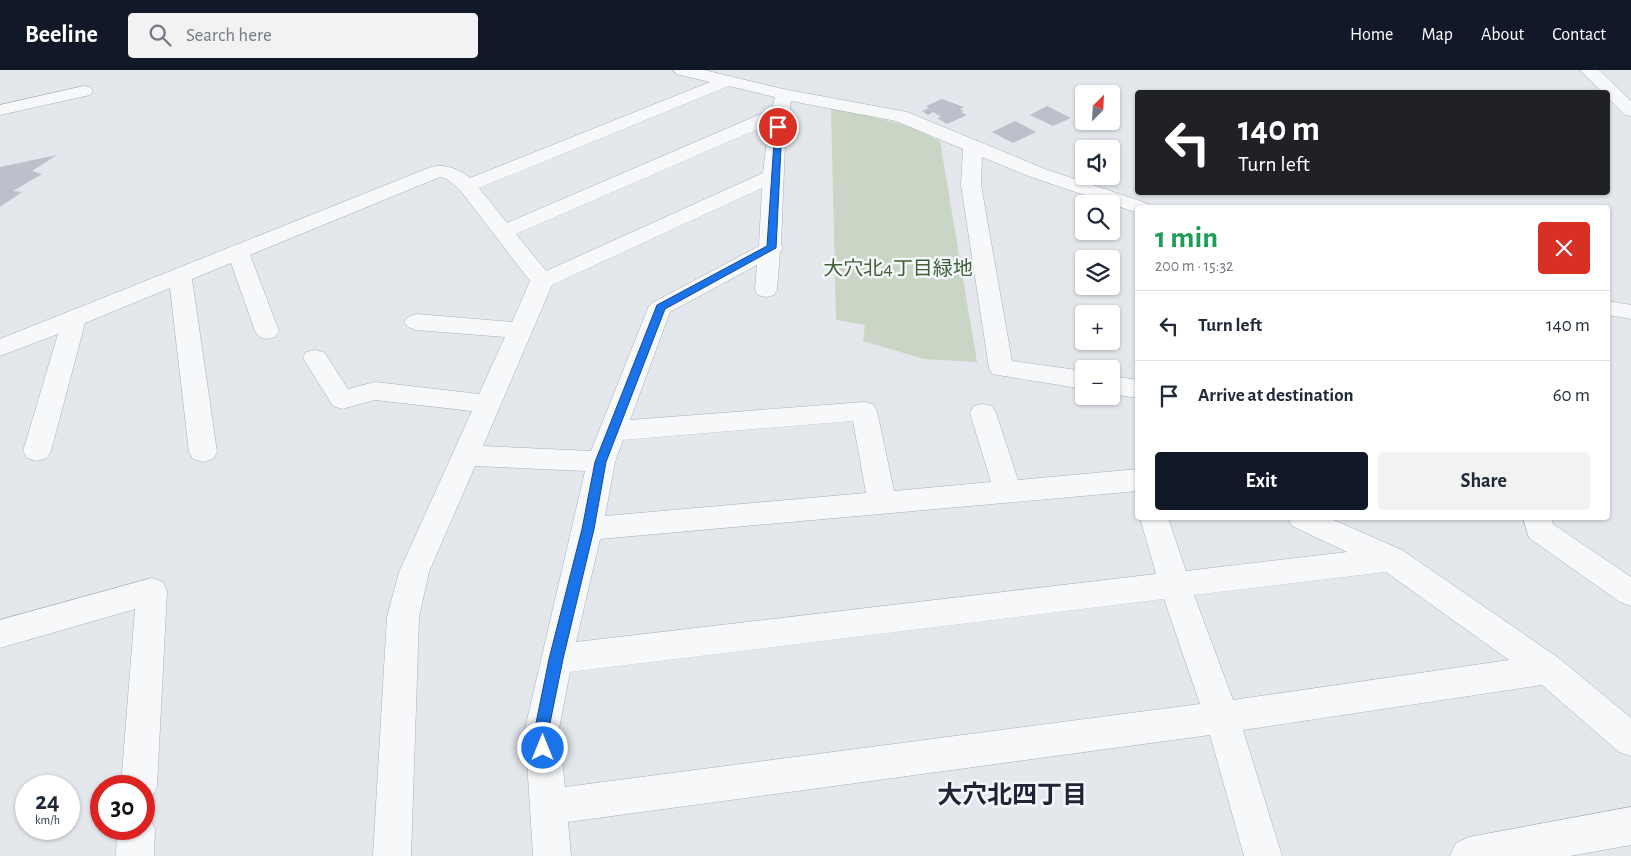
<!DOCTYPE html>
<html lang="en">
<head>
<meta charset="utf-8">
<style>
  :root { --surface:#fff; --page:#f2f2f3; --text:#1f2937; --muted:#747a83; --line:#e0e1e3; --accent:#111827 }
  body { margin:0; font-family:"Alegreya Sans","Noto Sans JP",sans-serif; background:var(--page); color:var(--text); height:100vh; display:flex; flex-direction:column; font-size:19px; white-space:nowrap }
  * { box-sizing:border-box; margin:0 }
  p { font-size:16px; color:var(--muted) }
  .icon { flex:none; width:28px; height:28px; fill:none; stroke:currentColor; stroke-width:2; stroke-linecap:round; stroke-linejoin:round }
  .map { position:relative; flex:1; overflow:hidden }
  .drawer { position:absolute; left:1135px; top:135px; width:475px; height:315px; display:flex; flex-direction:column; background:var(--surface); border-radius:5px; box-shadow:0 1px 4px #0004 }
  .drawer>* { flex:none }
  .hud { position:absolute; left:1135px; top:20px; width:475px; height:105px; border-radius:5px; box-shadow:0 1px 4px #0004; background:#202124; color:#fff; overflow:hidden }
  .needle { width:32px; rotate:24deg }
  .fabs { position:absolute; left:1075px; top:15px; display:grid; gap:10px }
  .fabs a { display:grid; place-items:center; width:45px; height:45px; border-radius:5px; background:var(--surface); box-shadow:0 1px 4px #0004; font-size:25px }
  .speed { position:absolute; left:15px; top:705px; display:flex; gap:10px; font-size:25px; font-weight:700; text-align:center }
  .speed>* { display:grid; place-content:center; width:65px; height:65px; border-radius:50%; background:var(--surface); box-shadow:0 1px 4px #0004; line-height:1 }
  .speed small { font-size:12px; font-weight:400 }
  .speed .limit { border:8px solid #d22; background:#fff; color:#111 }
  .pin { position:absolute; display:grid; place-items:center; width:42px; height:42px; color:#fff; margin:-21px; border:2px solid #fff; border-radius:50%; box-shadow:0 1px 5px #0007 }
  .me { position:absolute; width:55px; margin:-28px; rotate:0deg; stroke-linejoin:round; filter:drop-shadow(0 0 4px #0008) }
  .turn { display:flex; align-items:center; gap:18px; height:105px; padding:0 20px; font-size:22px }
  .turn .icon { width:65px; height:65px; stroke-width:2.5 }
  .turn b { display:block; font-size:35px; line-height:42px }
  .round { display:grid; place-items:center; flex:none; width:52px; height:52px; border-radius:5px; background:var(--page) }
  .summary { display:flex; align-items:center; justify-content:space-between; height:85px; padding:0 20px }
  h1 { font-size:30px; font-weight:700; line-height:38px; color:#1e9e55 }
  .button { display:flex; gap:10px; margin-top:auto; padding:10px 20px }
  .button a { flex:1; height:58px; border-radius:5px; background:var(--accent); color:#fff; font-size:20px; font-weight:700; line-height:58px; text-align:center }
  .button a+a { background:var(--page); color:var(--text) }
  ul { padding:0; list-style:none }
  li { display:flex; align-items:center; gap:15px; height:70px; padding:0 20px; border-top:1px solid var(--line) }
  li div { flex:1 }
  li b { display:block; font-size:19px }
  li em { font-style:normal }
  header { display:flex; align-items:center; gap:30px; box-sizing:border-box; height:70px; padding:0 25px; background:var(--accent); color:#fff }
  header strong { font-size:24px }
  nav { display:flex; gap:28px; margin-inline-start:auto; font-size:18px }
  .search { width:350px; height:45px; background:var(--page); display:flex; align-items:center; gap:12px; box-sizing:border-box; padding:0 18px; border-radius:5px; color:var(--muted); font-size:19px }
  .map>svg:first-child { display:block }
  .green { fill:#c9d6c5 }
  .building { fill:#bbc0ca }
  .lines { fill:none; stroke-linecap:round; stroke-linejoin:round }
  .street-casing { stroke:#a9aeb7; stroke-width:1 }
  .street { fill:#f7f8fa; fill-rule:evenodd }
  .route { fill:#1a73e8; stroke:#114b97 }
  .labels { text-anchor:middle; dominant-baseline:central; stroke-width:5; stroke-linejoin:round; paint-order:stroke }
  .park-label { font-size:20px; fill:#3f6138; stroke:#f4f6f9 }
  .near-neighbourhood-label { font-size:25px; font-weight:bold; fill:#1d2536; stroke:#f4f6f9 }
</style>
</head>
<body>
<header>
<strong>Beeline</strong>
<div class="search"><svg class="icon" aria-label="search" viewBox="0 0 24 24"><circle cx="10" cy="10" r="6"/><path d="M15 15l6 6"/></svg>Search here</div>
<nav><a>Home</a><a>Map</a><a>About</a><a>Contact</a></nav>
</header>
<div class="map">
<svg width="1631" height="786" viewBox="0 0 1631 786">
  <rect width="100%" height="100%" fill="#e4e7ec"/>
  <polygon class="green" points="831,37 905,55 940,71 977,292 924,289 863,271 865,255 836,250"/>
  <g class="building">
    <polygon points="942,29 964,37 960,39 964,41 961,42 967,45 947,54 937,48 941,47 933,42 928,45 922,41 929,38 926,36"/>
    <polygon points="1047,36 1071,48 1053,56 1030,45"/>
    <polygon points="1015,51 1036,62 1013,73 992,62"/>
    <polygon points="57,85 32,101 42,104 13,121 22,122 0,137 0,97"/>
  </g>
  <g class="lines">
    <g class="street-casing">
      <g id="street">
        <path d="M673 0H704L783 19 907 42 1045 99 1149 134 1152 138H1138V143L1135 142 1031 107 982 87 981 115 1012 291 1084 301V319L992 304 989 298 961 115 963 79 896 51 791 31 785 74 781 175 783 178 780 182 777 220 774 225 766 227 758 225 755 220 757 195 670 242 630 350 864 332 873 334 877 341 894 421 991 412 970 343 974 336 983 334 992 336 996 343 1018 410 1138 399V421L600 469 576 572 1156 504 1140 448H1168L1186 501 1347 482 1292 456 1288 448H1329L1402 480 1560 589 1631 648V686L1619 682 1542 615 1243 660 1282 786H1244L1210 665 568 752 571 786H533L525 659 585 401 475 396 429 502 419 547 411 786H373L387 547 399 502 472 341 375 330 342 339 333 336 303 288 306 282 315 280 324 282 348 319 375 312 479 324 505 267 416 260 408 257 404 252 408 247 416 244 512 252 530 211 460 120 447 109 440 107 250 185 279 261 275 267 267 269 259 267 255 261 231 193 192 209 217 382 213 389 203 392 193 389 189 382 170 218 85 253 51 381 47 388 37 391 27 388 23 381 58 264 0 286V269L431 97C444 93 459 99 470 108L710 12 676 4ZM729 16 775 27 772 39 507 153 479 118ZM769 54 763 103 546 201 516 164ZM762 118 759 176 652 233 648 238 591 381 483 376 552 215ZM853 351 866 423 605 446 615 392 623 370ZM1386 502 1509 590 1233 630 1194 525ZM1164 529 1200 634 565 717 559 659 570 602Z"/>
        <polygon points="1580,0 1599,0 1631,31 1631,46 1625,45 1608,28 1608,22 1602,22"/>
        <polygon points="84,16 90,17 93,21 90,25 0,45 0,35"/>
        <polygon points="1608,231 1631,235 1631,249 1608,245"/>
        <polygon points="1111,306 1138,310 1138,328 1111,324"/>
        <polygon points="1523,448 1551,448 1553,454 1631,507 1631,536 1620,532 1529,468"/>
        <polygon points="152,508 163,512 167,521 157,716 152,728 144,732 144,716 121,716 135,539 0,578 0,550"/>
        <polygon points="1631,737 1631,775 1570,786 1450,786 1456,773 1469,767"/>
        <polygon points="144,744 149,746 155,759 154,786 116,786 117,759 144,759"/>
      </g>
    </g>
    <use href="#street" class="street"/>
  </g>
  <polygon class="route" points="778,55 782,57 776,178 665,239 606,392 594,459 563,589 549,658 550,678 548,683 543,685 538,683 535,658 549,589 582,459 595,392 657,235 767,176 775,57"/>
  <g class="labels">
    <g class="park-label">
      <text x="898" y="199">大穴北4丁目緑地</text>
    </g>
    <g class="near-neighbourhood-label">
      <text x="1012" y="725">大穴北四丁目</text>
    </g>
  </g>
</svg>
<div class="fabs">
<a><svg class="needle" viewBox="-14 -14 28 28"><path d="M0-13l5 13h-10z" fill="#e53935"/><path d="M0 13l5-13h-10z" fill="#747a83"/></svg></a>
<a><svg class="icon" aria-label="sound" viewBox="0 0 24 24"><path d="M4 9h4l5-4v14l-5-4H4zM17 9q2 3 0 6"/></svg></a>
<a><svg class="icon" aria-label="search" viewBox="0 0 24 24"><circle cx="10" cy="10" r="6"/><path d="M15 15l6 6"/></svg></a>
<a><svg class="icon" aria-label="layers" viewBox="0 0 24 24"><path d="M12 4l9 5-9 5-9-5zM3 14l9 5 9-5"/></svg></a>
<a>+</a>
<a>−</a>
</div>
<div class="speed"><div>24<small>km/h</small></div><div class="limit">30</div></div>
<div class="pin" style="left:778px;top:57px;background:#d93025"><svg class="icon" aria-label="arrive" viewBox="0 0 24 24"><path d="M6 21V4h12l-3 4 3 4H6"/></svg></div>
<svg class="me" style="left:543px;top:678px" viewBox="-20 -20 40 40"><circle r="17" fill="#1a73e8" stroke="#fff" stroke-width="3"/><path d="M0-11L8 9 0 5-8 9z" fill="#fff"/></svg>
<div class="hud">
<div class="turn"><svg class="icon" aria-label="left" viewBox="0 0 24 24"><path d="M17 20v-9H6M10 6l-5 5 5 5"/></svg><div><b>140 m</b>Turn left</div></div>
</div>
<section class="drawer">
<div class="summary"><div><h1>1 min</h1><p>200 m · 15:32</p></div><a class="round" style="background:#d93025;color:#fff"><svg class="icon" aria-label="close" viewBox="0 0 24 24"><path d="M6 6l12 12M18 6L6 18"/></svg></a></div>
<ul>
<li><svg class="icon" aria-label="left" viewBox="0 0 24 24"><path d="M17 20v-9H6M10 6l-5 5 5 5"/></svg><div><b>Turn left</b></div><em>140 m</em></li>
<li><svg class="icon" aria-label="arrive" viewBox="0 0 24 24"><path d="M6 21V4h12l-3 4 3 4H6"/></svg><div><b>Arrive at destination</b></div><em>60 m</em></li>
</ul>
<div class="button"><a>Exit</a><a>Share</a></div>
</section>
</div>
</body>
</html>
